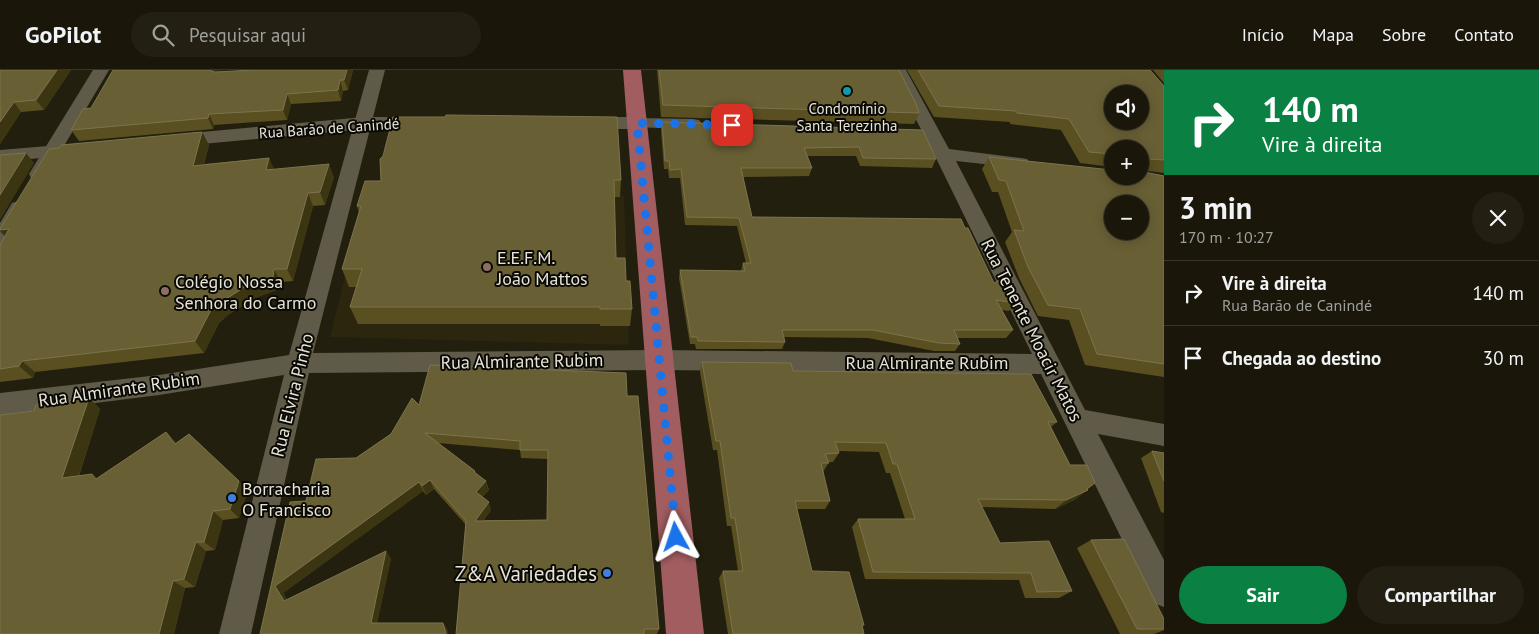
<!DOCTYPE html>
<html lang="pt">
<head>
<meta charset="utf-8">
<style>
  :root { --surface:#1a170a; --page:#232013; --text:#f1f3f6; --muted:#9f9f9c; --line:#38362b; --accent:#0b8043 }
  body { margin:0; font-family:"PT Sans",sans-serif; background:var(--page); color:var(--text); height:100vh; display:flex; flex-direction:column; font-size:19px; white-space:nowrap }
  * { box-sizing:border-box; margin:0 }
  p { font-size:16px; color:var(--muted) }
  .icon { flex:none; width:28px; height:28px; fill:none; stroke:currentColor; stroke-width:2; stroke-linecap:round; stroke-linejoin:round }
  .map { position:relative; flex:1; overflow:hidden }
  .side { display:flex; flex-direction:column; background:var(--surface); width:375px }
  .side>* { flex:none }
  .hud { background:#0b8043; color:#fff; overflow:hidden }
  .tools { position:absolute; left:1104px; top:15px; display:grid; gap:10px }
  .tools a { display:grid; place-items:center; width:45px; height:45px; border-radius:50%; background:var(--surface); box-shadow:0 2px 12px #0003,0 0 0 1px var(--line); font-size:25px }
  .pin { position:absolute; display:grid; place-items:center; width:42px; height:42px; color:#fff; margin:-21px; border-radius:10px; box-shadow:0 2px 8px #0006 }
  .me { position:absolute; width:55px; margin:-28px; rotate:355deg; stroke-linejoin:round; filter:drop-shadow(0 0 4px #0008) }
  .turn { display:flex; align-items:center; gap:18px; height:105px; padding:0 15px; font-size:22px }
  .turn .icon { width:65px; height:65px; stroke-width:2.5 }
  .turn b { display:block; font-size:35px; line-height:42px }
  .round { display:grid; place-items:center; flex:none; width:52px; height:52px; border-radius:26px; background:var(--page) }
  .overview { display:flex; align-items:center; justify-content:space-between; height:85px; padding:0 15px }
  h1 { font-size:30px; font-weight:700; line-height:38px }
  .cta { display:flex; gap:10px; margin-top:auto; padding:10px 15px }
  .cta a { flex:1; height:58px; border-radius:30px; background:var(--accent); color:#fff; font-size:20px; font-weight:700; line-height:58px; text-align:center }
  .cta a+a { background:var(--page); color:var(--text) }
  ul { padding:0; list-style:none }
  li { display:flex; align-items:center; gap:15px; height:65px; padding:0 15px; border-top:1px solid var(--line) }
  li div { flex:1 }
  li b { display:block; font-size:19px }
  li em { font-style:normal }
  header { display:flex; align-items:center; gap:30px; box-sizing:border-box; height:70px; padding:0 25px; background:var(--surface); border-bottom:1px solid var(--line) }
  header strong { font-size:24px }
  nav { display:flex; gap:28px; margin-inline-start:auto; font-size:18px }
  .search { width:350px; height:45px; background:var(--page); display:flex; align-items:center; gap:12px; box-sizing:border-box; padding:0 18px; border-radius:28px; color:var(--muted); font-size:19px }
  main { display:flex; flex:1; min-height:0 }
  .map>svg:first-child { display:block }
  .built { fill:#2c260e }
  .lines { fill:none; stroke-linecap:round; stroke-linejoin:round }
  .street { fill:#5f5b48; fill-rule:evenodd }
  .secondary { fill:#5f5b48; fill-rule:evenodd }
  .primary { fill:#a25d61; fill-rule:evenodd }
  .wall { fill:#594f21; fill-rule:evenodd }
  .shaded-wall { fill:#3c3511 }
  .building { fill:#685f35; stroke:#7c744e; fill-rule:evenodd }
  .route { stroke:#1a73e8; stroke-width:9; stroke-dasharray:0 16.2 }
  .culture-dot { fill:#0f9aa8; stroke:#0a0903; stroke-width:2 }
  .education-dot { fill:#8d6e63; stroke:#0a0903; stroke-width:2 }
  .shop-dot { fill:#3f7fe0; stroke:#0a0903; stroke-width:2 }
  .labels { text-anchor:middle; dominant-baseline:central; stroke-width:4; stroke-linejoin:round; paint-order:stroke }
  .far-poi-label { font-size:15px; fill:#e6e4d9; stroke:#0a0903 }
  .far-street-label { font-size:15px; fill:#e6e4d9; stroke:#0a0903 }
  .poi-label { font-size:18px; fill:#e6e4d9; stroke:#0a0903; text-anchor:start }
  .street-label { font-size:18px; fill:#e6e4d9; stroke:#0a0903 }
  .near-poi-label { font-size:21px; fill:#e6e4d9; stroke:#0a0903; text-anchor:end }
</style>
</head>
<body>
<header>
<strong>GoPilot</strong>
<div class="search"><svg class="icon" aria-label="search" viewBox="0 0 24 24"><circle cx="10" cy="10" r="6"/><path d="M15 15l6 6"/></svg>Pesquisar aqui</div>
<nav><a>Início</a><a>Mapa</a><a>Sobre</a><a>Contato</a></nav>
</header>
<main>
<div class="map">
<svg width="1164" height="564" viewBox="0 0 1164 564">
  <rect width="100%" height="100%" fill="#221f0e"/>
  <polygon class="built" points="365,126 624,126 629,275 330,267"/>
  <g class="lines">
    <g class="street">
      <polygon points="93,0 109,0 45,108 38,110 31,108 29,104"/>
      <polygon points="369,0 385,0 313,283 659,280 1032,284 934,84 890,0 906,0 949,79 1021,88 1027,89 1030,93 1027,97 1021,98 956,91 1085,340 1164,354 1164,376 1098,364 1164,490 1164,537 1153,533 1041,304 659,300 309,303 251,564 219,564 284,305 159,325 0,345 0,323 159,305 289,285"/>
      <polygon points="637,48 693,49 699,50 702,54 699,58 693,59 631,57 628,53 631,49"/>
      <polygon points="19,131 26,133 29,137 7,176 0,178 0,153 12,133"/>
    </g>
    <g class="secondary">
      <polygon points="364,47 428,47 435,49 438,53 435,57 428,59 364,59 170,77 163,75 160,71 163,67 170,65"/>
      <polygon points="581,47 637,47 644,49 647,53 644,57 637,59 581,59 574,57 571,53 574,49"/>
      <polygon points="84,73 91,75 94,79 91,83 0,92 0,80"/>
    </g>
    <polygon class="primary" points="623,0 641,0 704,564 666,564"/>
  </g>
  <g class="wall">
    <polygon points="0,0 71,0 44,40 21,42 0,74"/>
    <polygon points="255,0 353,0 348,20 343,21 341,31 291,34 287,50 214,55 213,59 79,71 71,60 91,38 214,1 213,2 215,2"/>
    <polygon points="657,0 899,0 919,43 914,54 661,47"/>
    <polygon points="907,0 1150,0 1164,16 1164,103 1141,100 1140,102 1164,106 1164,307 1085,295 1069,250 1038,246 1019,208 1005,172 1012,162 998,122 992,122 982,99 989,87 1140,106 1140,79 1112,79 1112,98 1112,97 1080,93 1061,60 1010,54 1010,52 934,47"/>
    <polygon points="1153,0 1164,0 1164,13"/>
    <polygon points="662,52 923,60 936,89 932,98 860,96 856,86 807,86 812,98 809,106 743,107 752,147 994,213 1015,233 1009,241 1002,240 1013,260 1006,268 957,268 960,274 955,281 934,281 868,268 784,267 785,272 782,279 696,279 695,274 690,274 679,208 680,200 741,201 743,193 746,193 737,156 685,155 680,108 669,108 668,99 664,99 661,60"/>
    <polygon points="202,62 209,75 204,94 269,88 274,100 334,107 325,135 313,136 293,211 281,212 279,219 253,229 228,245 219,253 204,283 35,302 33,308 0,312 0,175 5,166 0,161"/>
    <polygon points="621,110 620,127 614,127 616,188 626,211 632,239 630,256 600,256 600,254 358,254 350,237 356,217 349,217 342,199 359,142 357,136 365,111"/>
    <polygon points="702,292 793,301 1057,352 1051,357 1070,395 1087,419 1076,429 1055,439 982,437 1000,473 1072,521 1059,528 1025,528 1019,510 865,509 852,457 858,449 905,449 890,403 886,403 879,382 838,381 839,383 833,392 829,392 823,402 830,431 825,439 797,439 812,501 864,555 862,556 864,564 728,564 719,508 723,501 738,501 731,456 727,456 717,380 713,380 700,302"/>
    <path d="M627 326 659 559 657 564H456L466 455 434 419 426 425 423 421 283 523 287 530 391 488 377 553H443L447 559 448 564H260L306 431 356 388 391 364 419 335ZM438 373 520 380 521 388 548 389 547 450H484L491 440 482 427 489 420 486 411 476 403 475 401Z"/>
    <polygon points="89,328 100,339 79,406 97,408 176,373 248,420 239,448 223,450 215,480 206,481 195,517 185,518 174,564 34,341"/>
    <polygon points="1152,381 1164,383 1164,443 1161,442 1141,388"/>
    <polygon points="1091,470 1164,549 1164,560 1154,564 1120,564 1077,478"/>
  </g>
  <g class="shaded-wall">
    <polygon points="57,0 71,0 44,40 36,30"/>
    <polygon points="208,0 224,0 214,1 210,5"/>
    <polygon points="347,0 353,0 348,20 344,10"/>
    <polygon points="340,10 343,21 341,31 338,20"/>
    <polygon points="287,24 291,34 287,50 283,40"/>
    <polygon points="14,32 21,42 0,74 0,52"/>
    <polygon points="209,44 214,55 213,59 208,48"/>
    <polygon points="202,62 209,75 200,108 193,96"/>
    <polygon points="26,83 34,93 0,150 0,125"/>
    <polygon points="269,88 275,101 266,100"/>
    <polygon points="329,94 334,107 325,135 320,122"/>
    <polygon points="308,123 313,136 293,211 287,199"/>
    <polygon points="9,159 11,173 0,161 0,160"/>
    <polygon points="274,199 281,212 279,219 253,229 228,245 219,253 204,283 195,271 211,240 220,233"/>
    <polygon points="22,291 35,302 33,308 19,296"/>
    <polygon points="89,328 100,339 75,417 62,408"/>
    <polygon points="166,362 176,372 185,384 175,374"/>
    <polygon points="430,410 434,419 426,425 422,416"/>
    <polygon points="239,411 248,420 239,448 230,439"/>
    <polygon points="486,411 489,420 478,431 476,422"/>
    <polygon points="419,412 423,421 283,523 292,538 284,531 275,516"/>
    <polygon points="1088,420 1076,429 1055,439 1066,430"/>
    <polygon points="489,432 491,440 478,458 475,451"/>
    <polygon points="213,441 223,450 215,480 204,472"/>
    <polygon points="196,472 206,481 195,517 184,509"/>
    <polygon points="386,481 391,488 376,559 371,553"/>
    <polygon points="173,511 185,518 174,564 159,564"/>
    <polygon points="443,553 447,559 448,564 446,564"/>
  </g>
  <g class="building">
    <polygon points="0,0 57,0 36,30 14,32 0,52"/>
    <polygon points="113,0 208,0 215,2 255,0 347,0 344,10 340,10 338,20 287,24 283,40 209,44 208,48 71,60 83,39 91,38"/>
    <polygon points="659,0 899,0 916,34 919,43 663,35"/>
    <path d="M918 0H1150L1164 16V90L1150 89 1148 93H1140V79H1112V84L1089 82 1069 49 1017 43 1016 41 939 36ZM1112 24H1140V51H1112Z"/>
    <polygon points="446,45 617,47 621,110 614,110 616,188 625,188 626,211 630,211 632,239 600,239 600,237 350,237 362,199 342,199 361,136 357,136 365,111 381,111 380,89 383,86 393,47 445,47"/>
    <polygon points="662,52 923,60 936,89 863,88 859,77 804,78 812,98 741,98 752,147 961,149 965,158 968,158 994,213 1003,209 1015,233 996,230 1013,260 954,260 960,274 939,273 873,260 782,260 785,272 698,271 697,267 691,267 680,200 745,201 743,193 751,193 739,148 687,147 681,99 670,100 669,91 665,91"/>
    <polygon points="202,62 193,96 269,88 266,100 329,94 320,122 308,123 287,199 274,199 273,207 246,216 220,233 211,240 195,271 22,291 19,296 0,299 0,175 9,159 0,160 0,159 49,79 59,78 61,75"/>
    <polygon points="26,83 0,125 0,85"/>
    <path d="M989 87 1112 100V106H1140V101L1164 106V294L1097 284 1080 239 1048 235 1028 197 1014 160 1024 161 1006 111 999 110ZM1112 134H1140V161H1112Z"/>
    <polygon points="702,292 791,293 793,301 1031,304 1057,352 1048,352 1070,395 1087,395 1095,413 1087,419 1088,420 1066,430 978,429 1000,473 1049,471 1072,521 1037,522 1031,503 873,502 858,449 915,449 897,394 893,394 886,373 835,372 839,383 825,384 829,393 821,393 830,431 795,431 812,501 849,502 864,555 862,555 864,564 733,564 723,501 743,501 735,448 731,448 720,371 716,371"/>
    <path d="M430 295 626 303 627 326H638L659 559H644V564H456L466 451 430 410 422 416 419 412 275 516 284 531 386 481 371 553H443L446 564H260L290 432 306 431 316 389 356 388 391 364 412 328 419 335ZM425 363 520 371V380H548L547 450 475 451 489 432 476 422 486 411 474 402 475 401Z"/>
    <polygon points="89,328 62,408 92,404 96,409 166,362 175,374 189,364 239,411 230,439 213,441 204,472 196,472 184,509 173,511 159,564 0,564 0,345 34,341 36,335"/>
    <polygon points="1152,381 1164,383 1164,411"/>
    <polygon points="1124,469 1164,549 1164,559 1137,559 1091,470"/>
  </g>
  <g class="lines">
    <polyline class="route" points="676,467 637,53 732,55"/>
  </g>
  <circle class="culture-dot" cx="847" cy="21" r="5"/>
  <g class="education-dot">
    <circle cx="487" cy="197" r="5"/>
    <circle cx="165" cy="221" r="5"/>
  </g>
  <g class="shop-dot">
    <circle cx="232" cy="428" r="5"/>
    <circle cx="607" cy="503" r="5"/>
  </g>
  <g class="labels">
    <g class="far-poi-label">
      <text x="847" y="38">Condomínio<tspan x="847" dy="17">Santa Terezinha</tspan></text>
    </g>
    <g class="far-street-label">
      <text transform="translate(329 58) rotate(-4)">Rua Barão de Canindé</text>
    </g>
    <g class="poi-label">
      <text x="497" y="187">E.E.F.M.<tspan x="497" dy="21">João Mattos</tspan></text>
      <text x="175" y="211">Colégio Nossa<tspan x="175" dy="21">Senhora do Carmo</tspan></text>
      <text x="242" y="418">Borracharia<tspan x="242" dy="21">O Francisco</tspan></text>
    </g>
    <g class="street-label">
      <text transform="translate(1032 260) rotate(63)">Rua Tenente Moacir Matos</text>
      <text transform="translate(522 291) rotate(-1)">Rua Almirante Rubim</text>
      <text x="927" y="292">Rua Almirante Rubim</text>
      <text transform="translate(119 319) rotate(-8)">Rua Almirante Rubim</text>
      <text transform="translate(292 325) rotate(-76)">Rua Elvira Pinho</text>
    </g>
    <g class="near-poi-label">
      <text x="597" y="503">Z&amp;A Variedades</text>
    </g>
  </g>
</svg>
<div class="tools">
<a><svg class="icon" aria-label="sound" viewBox="0 0 24 24"><path d="M4 9h4l5-4v14l-5-4H4zM17 9q2 3 0 6"/></svg></a>
<a>+</a>
<a>−</a>
</div>
<div class="pin" style="left:732px;top:55px;background:#d93025"><svg class="icon" aria-label="arrive" viewBox="0 0 24 24"><path d="M6 21V4h12l-3 4 3 4H6"/></svg></div>
<svg class="me" style="left:676px;top:467px" viewBox="-20 -20 40 40"><path d="M0-17L14 15 0 8-14 15z" fill="#1a73e8" stroke="#fff" stroke-width="4"/></svg>
</div>
<section class="side">
<div class="hud">
<div class="turn"><svg class="icon" aria-label="right" viewBox="0 0 24 24"><path d="M7 20v-9h11M14 6l5 5-5 5"/></svg><div><b>140 m</b>Vire à direita</div></div>
</div>
<div class="overview"><div><h1>3 min</h1><p>170 m · 10:27</p></div><a class="round"><svg class="icon" aria-label="close" viewBox="0 0 24 24"><path d="M6 6l12 12M18 6L6 18"/></svg></a></div>
<ul>
<li><svg class="icon" aria-label="right" viewBox="0 0 24 24"><path d="M7 20v-9h11M14 6l5 5-5 5"/></svg><div><b>Vire à direita</b><p>Rua Barão de Canindé</p></div><em>140 m</em></li>
<li><svg class="icon" aria-label="arrive" viewBox="0 0 24 24"><path d="M6 21V4h12l-3 4 3 4H6"/></svg><div><b>Chegada ao destino</b></div><em>30 m</em></li>
</ul>
<div class="cta"><a>Sair</a><a>Compartilhar</a></div>
</section>
</main>
</body>
</html>
